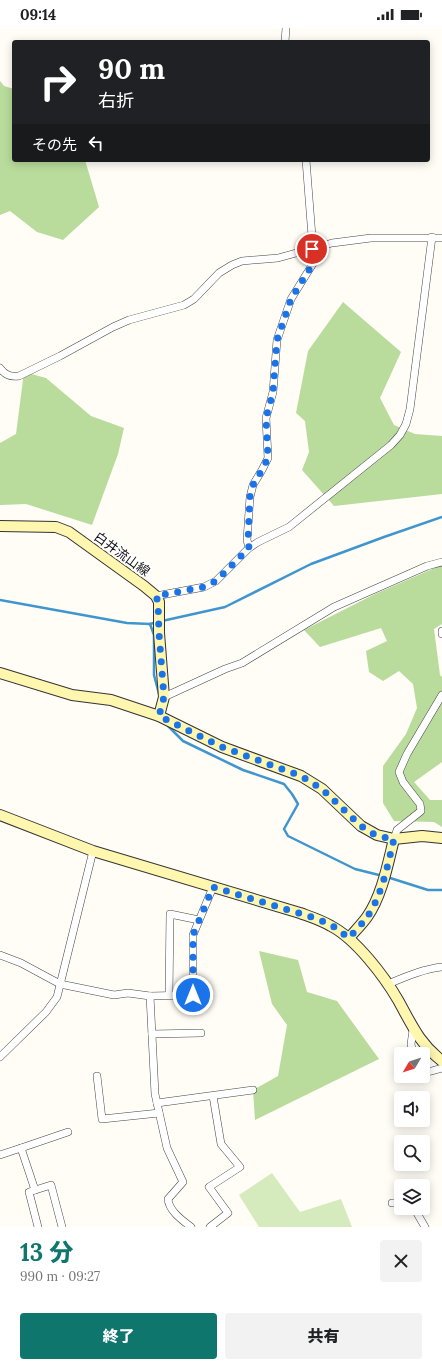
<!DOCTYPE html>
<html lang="ja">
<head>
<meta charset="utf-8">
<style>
  :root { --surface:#fff; --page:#f2f2f2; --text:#202124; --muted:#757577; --accent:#0f766e }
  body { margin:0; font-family:Lora,"Noto Sans JP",serif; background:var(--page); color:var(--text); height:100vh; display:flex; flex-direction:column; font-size:15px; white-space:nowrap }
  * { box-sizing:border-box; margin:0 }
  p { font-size:13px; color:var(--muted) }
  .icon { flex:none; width:22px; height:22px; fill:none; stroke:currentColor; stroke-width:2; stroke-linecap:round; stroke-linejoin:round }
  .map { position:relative; height:1199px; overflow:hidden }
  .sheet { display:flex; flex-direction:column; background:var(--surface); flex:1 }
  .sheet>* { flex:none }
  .top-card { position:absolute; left:12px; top:12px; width:418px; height:122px; border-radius:4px; box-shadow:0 2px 10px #0003; background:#202124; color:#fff; overflow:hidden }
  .needle { width:26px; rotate:231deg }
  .fabs { position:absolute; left:394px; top:1019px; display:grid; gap:8px }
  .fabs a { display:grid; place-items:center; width:36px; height:36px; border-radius:4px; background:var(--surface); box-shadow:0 2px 10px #0003; font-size:20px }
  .pin { position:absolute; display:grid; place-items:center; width:34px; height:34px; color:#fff; margin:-17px; border:2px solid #fff; border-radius:50%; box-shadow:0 1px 4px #0007 }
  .me { position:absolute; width:44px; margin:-22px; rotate:0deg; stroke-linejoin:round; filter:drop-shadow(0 0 3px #0008) }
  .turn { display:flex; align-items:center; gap:14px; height:84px; padding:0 20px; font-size:18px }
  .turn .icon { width:52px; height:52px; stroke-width:2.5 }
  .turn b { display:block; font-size:28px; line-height:34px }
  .then { display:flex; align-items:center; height:38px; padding:0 20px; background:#0003; gap:8px; font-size:15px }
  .round { display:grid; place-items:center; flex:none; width:42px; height:42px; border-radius:4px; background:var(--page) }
  .head { display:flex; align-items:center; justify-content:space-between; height:68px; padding:0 20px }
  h1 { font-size:24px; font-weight:800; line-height:30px; color:var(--accent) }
  .primary-button { display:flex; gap:8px; margin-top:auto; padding:8px 20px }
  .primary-button a { flex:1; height:46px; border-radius:4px; background:var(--accent); color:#fff; font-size:16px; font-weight:800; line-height:46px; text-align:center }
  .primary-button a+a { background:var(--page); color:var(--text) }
  .status { display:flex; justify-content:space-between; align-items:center; height:28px; padding:0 20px; background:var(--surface); direction:ltr }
  .status svg { height:11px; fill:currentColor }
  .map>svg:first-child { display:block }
  .green { fill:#d5ebbd }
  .forest { fill:#b9dc9c }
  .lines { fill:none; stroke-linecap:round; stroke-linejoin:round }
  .stream { stroke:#3f96cf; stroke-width:2.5 }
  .street-casing { stroke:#444; stroke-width:8 }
  .secondary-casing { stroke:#333; stroke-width:12 }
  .street { stroke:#fff; stroke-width:7 }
  .secondary { stroke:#fff6b0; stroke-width:10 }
  .route { stroke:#1a73e8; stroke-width:7; stroke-dasharray:0 12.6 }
  .labels { text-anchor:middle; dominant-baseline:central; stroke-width:4; stroke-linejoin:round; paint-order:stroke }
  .street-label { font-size:13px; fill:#111; stroke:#fff }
</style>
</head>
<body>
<div class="status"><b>09:14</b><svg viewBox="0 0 49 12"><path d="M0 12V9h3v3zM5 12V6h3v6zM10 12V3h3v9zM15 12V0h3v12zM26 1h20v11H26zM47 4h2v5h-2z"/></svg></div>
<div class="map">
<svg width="442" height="1199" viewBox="0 0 442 1199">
  <rect width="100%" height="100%" fill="#fffdf5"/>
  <polygon class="green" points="272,1145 300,1184 341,1171 352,1199 259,1199 239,1167"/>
  <g class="forest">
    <polygon points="0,53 4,58 14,61 14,132 85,132 99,179 63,212 37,204 10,183 0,187"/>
    <polygon points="343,274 401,324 380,370 394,397 415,406 442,408 442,466 334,478 302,442 309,424 305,393 296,385 308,323"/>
    <polygon points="24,344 46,350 91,388 124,400 118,426 92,497 26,476 0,477 0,415 16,406"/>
    <polygon points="439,538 442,538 442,596 434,601 440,647 442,649 442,734 414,754 430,772 442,772 442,799 434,794 394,793 383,775 383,738 406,706 417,680 413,656 399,643 383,653 369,644 366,623 387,613 381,600 320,619 304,602 375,566"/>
    <polygon points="259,923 298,932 307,964 337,973 379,1031 255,1092 253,1062 278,1048 287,997 272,976"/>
  </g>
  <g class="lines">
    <g class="stream">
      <polyline points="0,572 127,595 150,596 157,594"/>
      <polyline points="162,593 225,579 311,536 384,509 442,489"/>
      <polyline points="150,596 154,607 154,647 159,666"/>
      <polyline points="167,696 168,698 183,713 243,742 284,756 292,766 298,776 284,801 288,808 355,841 383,848"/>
      <polyline points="387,849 428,862 442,862"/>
    </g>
    <g class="street-casing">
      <g id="street">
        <polyline points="285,14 286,0"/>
        <path d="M0 340C5 347 10 349 19 348L60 328 113 299 129 292 184 277 194 271 219 245 232 237 242 233 278 230 332 215 371 210H442"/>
        <polyline points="249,520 258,514 289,499 391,417 400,407 406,396 410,381 432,209"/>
        <polyline points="156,568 204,559 216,553 249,520 247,512 250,469 253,457 262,442 268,430 266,390 273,364 277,312 291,271 314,234 306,132"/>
        <polyline points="442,603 442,606"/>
        <polyline points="164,669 225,641 242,635 334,579 427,538 442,534"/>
        <polyline points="394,811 397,802 421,783 420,776 403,754 399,744 407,726 442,667"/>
        <polyline points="0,927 21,935 60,956 114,967 128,965 150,968 193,967 193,907 213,859"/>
        <path d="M388 956C405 949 423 941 442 939"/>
        <polyline points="169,967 170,886 199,892"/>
        <path d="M150 968 155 1066 167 1120 183 1154 168 1171C169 1183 182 1192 191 1199"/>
        <polyline points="152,1006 201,1005"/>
        <polyline points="413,1026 411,1016 413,1002"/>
        <polyline points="0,1029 46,984 57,969 93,823"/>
        <polyline points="423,1040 428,1044 442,1040"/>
        <polyline points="97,1048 102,1091 159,1085"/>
        <polyline points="157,1075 253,1062"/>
        <polyline points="21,1120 68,1104"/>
        <polyline points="0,1127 21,1120 35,1162"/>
        <polyline points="392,1175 401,1175"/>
        <polyline points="414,1180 425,1199"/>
        <polyline points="38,1199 29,1164 51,1157 62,1199"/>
        <polyline points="210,1199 228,1185 209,1159 240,1139 221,1116 213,1068"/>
      </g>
    </g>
    <g class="secondary-casing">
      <g id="secondary">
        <polyline points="0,498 56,499 69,504 144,558 156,568 159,574 159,605 164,669 159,688"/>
        <polyline points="0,645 72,667 111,672 159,688 222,719 301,748 322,761 361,798 377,807 394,811 422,808 442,810"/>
        <path d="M0 787 93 823 300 885C311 889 321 892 331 898 356 911 384 948 398 972 412 997 419 1015 442 1033"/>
        <path d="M349 910C355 903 362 896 367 889 382 868 388 835 394 811"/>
      </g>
    </g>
    <use href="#street" class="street"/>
    <use href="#secondary" class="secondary"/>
  </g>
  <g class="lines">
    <path class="route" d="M193 967V907L213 859 318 891 333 898 349 910C355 903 362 896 367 889 382 868 388 835 394 811L377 808 370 804 361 798 322 761 301 748 222 719 159 688 164 669 159 605 158 574 156 568 204 559 216 553 249 520 248 512 250 468 253 457 262 442 268 430 266 390 273 364 277 312 291 271 314 234 312 221"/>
  </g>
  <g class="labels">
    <g class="street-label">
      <text transform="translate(122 526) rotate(36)">白井流山線</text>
    </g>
  </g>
</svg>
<div class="fabs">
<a><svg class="needle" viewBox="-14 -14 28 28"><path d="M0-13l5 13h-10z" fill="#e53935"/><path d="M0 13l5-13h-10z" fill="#757577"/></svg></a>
<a><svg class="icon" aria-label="sound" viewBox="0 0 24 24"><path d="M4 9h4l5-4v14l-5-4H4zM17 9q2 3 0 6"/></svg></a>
<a><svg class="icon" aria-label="search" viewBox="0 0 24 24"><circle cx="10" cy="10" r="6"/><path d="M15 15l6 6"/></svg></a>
<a><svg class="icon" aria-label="layers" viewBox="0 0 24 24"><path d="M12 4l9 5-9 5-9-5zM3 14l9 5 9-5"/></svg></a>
</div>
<div class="pin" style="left:312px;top:221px;background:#d93025"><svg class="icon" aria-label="arrive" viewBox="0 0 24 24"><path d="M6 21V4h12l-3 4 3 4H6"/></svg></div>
<svg class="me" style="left:193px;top:967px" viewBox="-20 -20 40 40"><circle r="17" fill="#1a73e8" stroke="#fff" stroke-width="3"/><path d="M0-11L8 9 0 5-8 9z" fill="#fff"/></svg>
<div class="top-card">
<div class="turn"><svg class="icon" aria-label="right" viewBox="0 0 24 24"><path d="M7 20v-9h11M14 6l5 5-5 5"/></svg><div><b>90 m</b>右折</div></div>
<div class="then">その先<svg class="icon" aria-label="left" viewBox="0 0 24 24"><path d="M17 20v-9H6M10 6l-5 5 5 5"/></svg></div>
</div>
</div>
<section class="sheet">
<div class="head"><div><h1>13 分</h1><p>990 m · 09:27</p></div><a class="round"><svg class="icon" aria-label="close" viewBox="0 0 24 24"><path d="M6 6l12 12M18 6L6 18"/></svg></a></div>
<div class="primary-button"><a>終了</a><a>共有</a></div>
</section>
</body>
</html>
